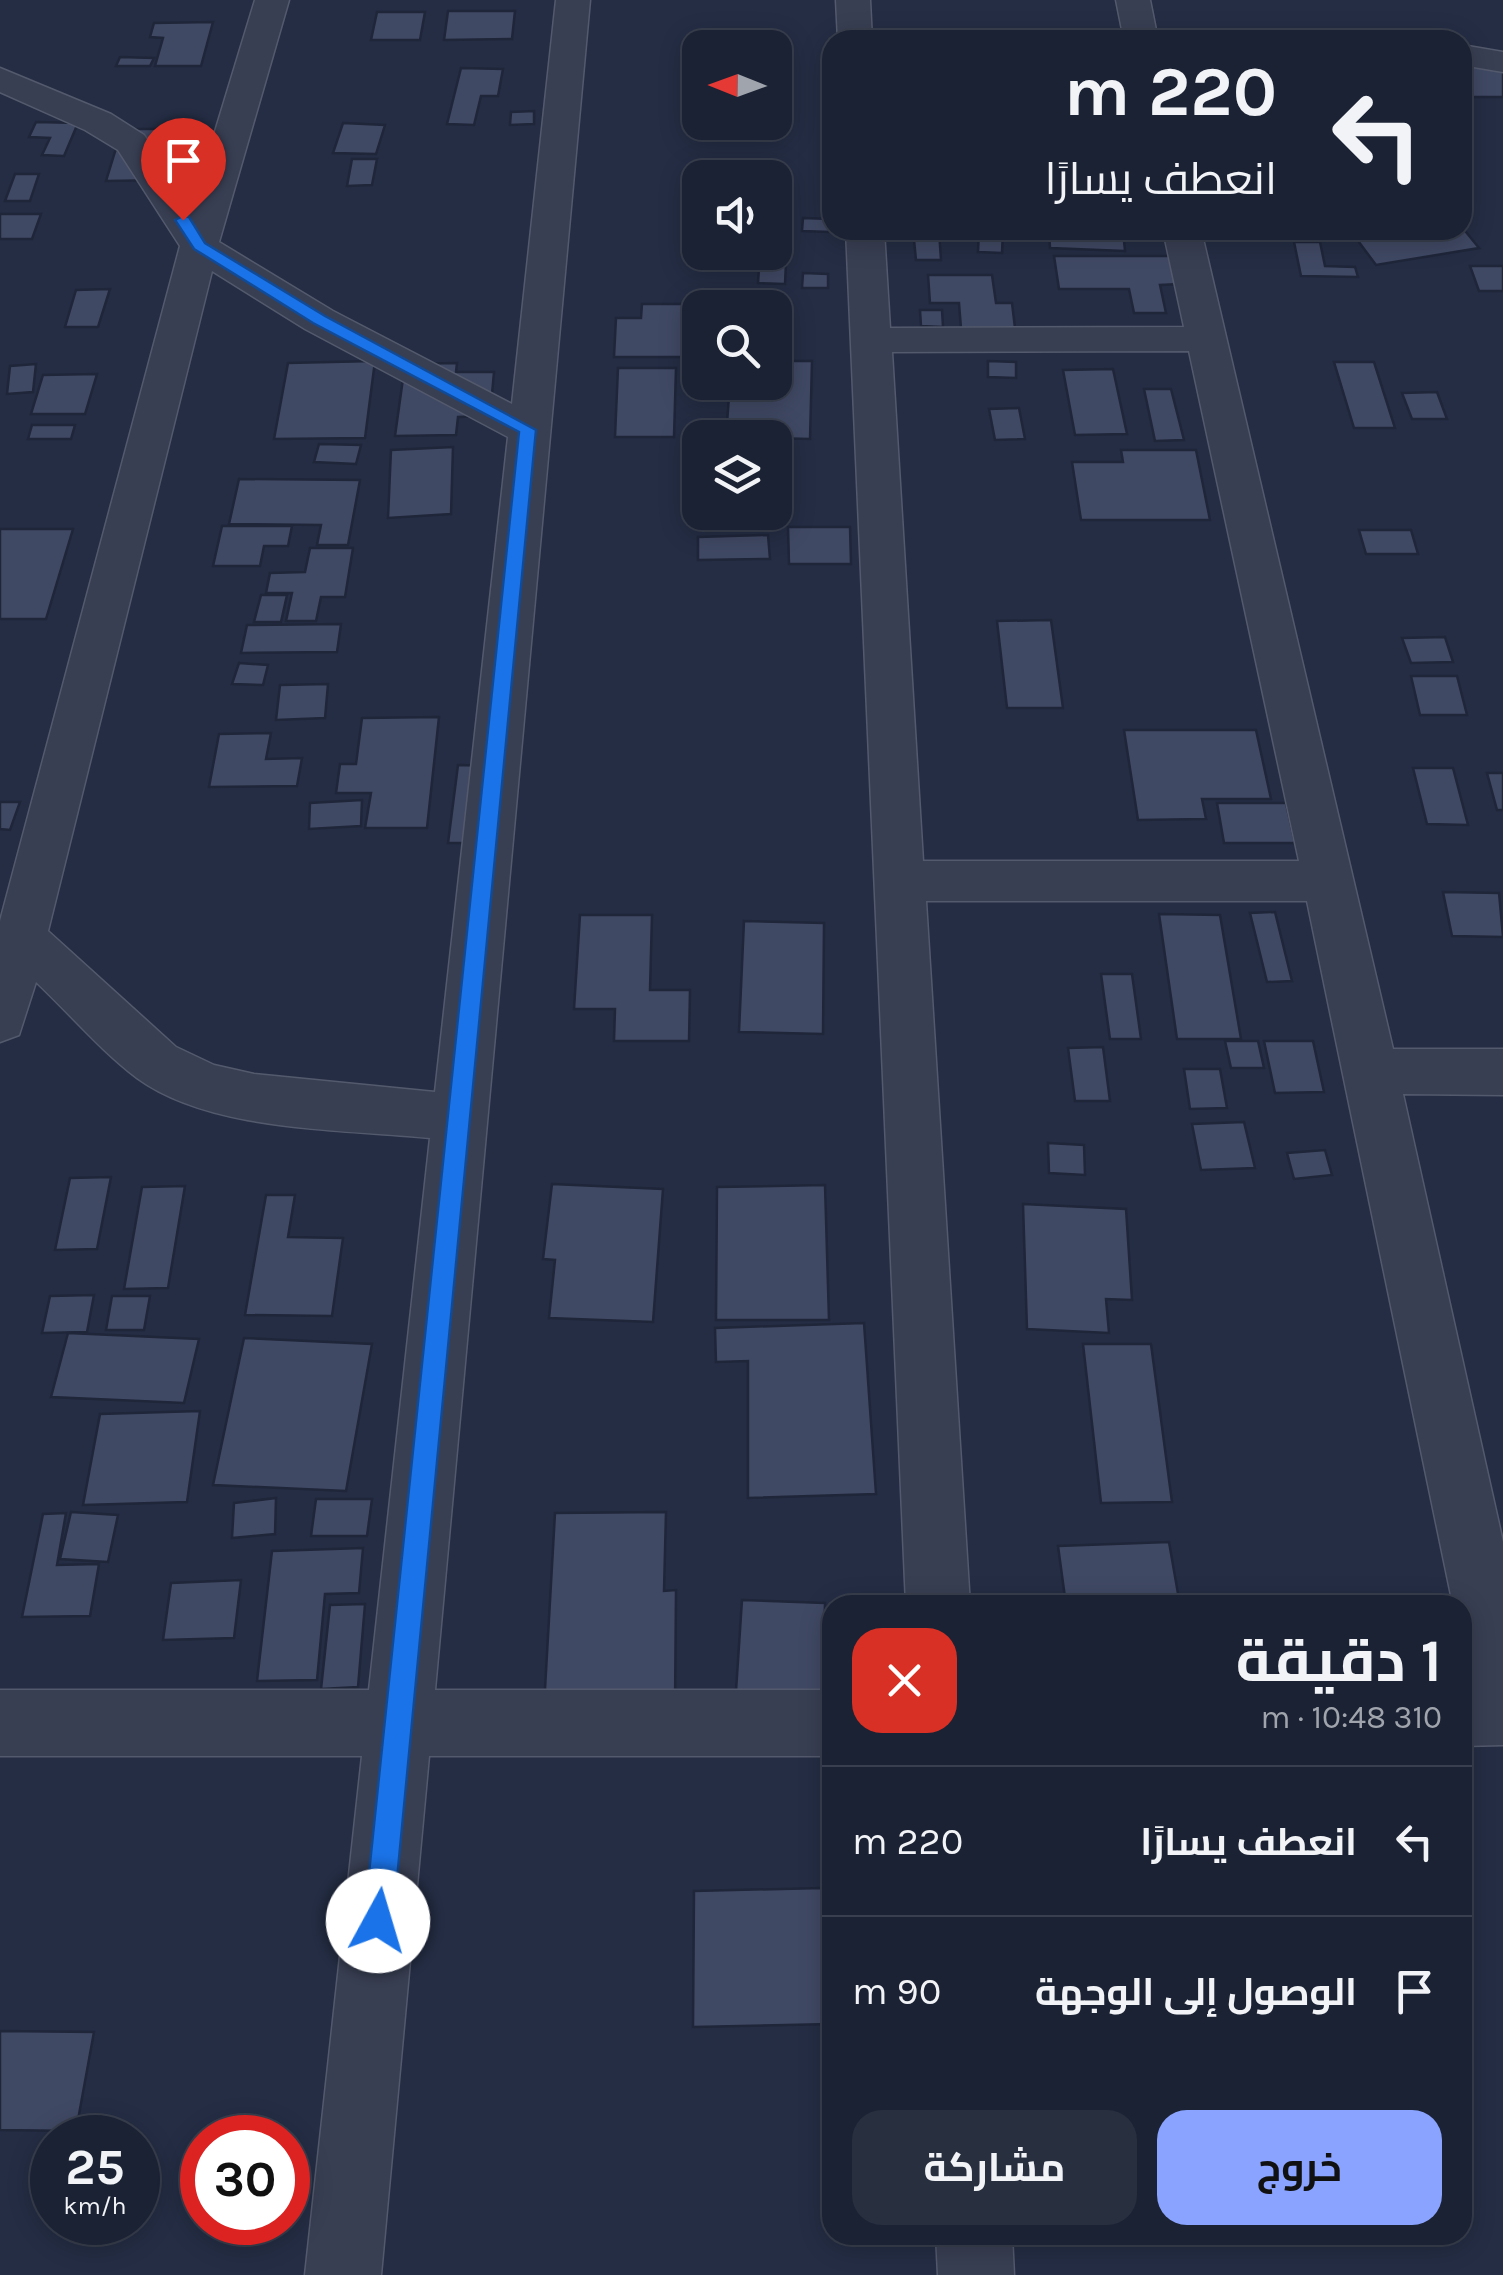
<!DOCTYPE html>
<html lang="ar">
<head>
<meta charset="utf-8">
<style>
  :root { --surface:#1b2233; --page:#282f3f; --text:#f1f3f6; --muted:#a0a4ac; --line:#393f4e; --accent:#89a3ff }
  body { margin:0; font-family:Karla,Cairo,sans-serif; background:var(--page); color:var(--text); direction:rtl; height:100vh; display:flex; flex-direction:column; font-size:38px; white-space:nowrap }
  * { box-sizing:border-box; margin:0 }
  p { font-size:32px; color:var(--muted) }
  .icon { flex:none; width:55px; height:55px; fill:none; stroke:currentColor; stroke-width:2; stroke-linecap:round; stroke-linejoin:round }
  .map { position:relative; flex:1; overflow:hidden; direction:ltr }
  .details { position:absolute; left:822px; top:1595px; width:650px; height:650px; display:flex; flex-direction:column; background:var(--surface); border-radius:30px; box-shadow:0 5px 25px #0003,0 0 0 2px var(--line); direction:rtl }
  .details>* { flex:none }
  .hud { position:absolute; left:822px; top:30px; width:650px; height:210px; border-radius:30px; box-shadow:0 5px 25px #0003,0 0 0 2px var(--line); direction:rtl; background:#1b2233; color:var(--text); overflow:hidden }
  .needle { width:65px; rotate:271deg }
  .buttons { position:absolute; left:682px; top:30px; display:grid; gap:20px }
  .buttons a { display:grid; place-items:center; width:110px; height:110px; border-radius:20px; background:var(--surface); box-shadow:0 5px 25px #0003,0 0 0 2px var(--line); font-size:50px }
  .speed { position:absolute; left:30px; top:2115px; display:flex; gap:20px; font-size:50px; font-weight:700; text-align:center }
  .speed>* { display:grid; place-content:center; width:130px; height:130px; border-radius:50%; background:var(--surface); box-shadow:0 5px 25px #0003,0 0 0 2px var(--line); line-height:1 }
  .speed small { font-size:25px; font-weight:400 }
  .speed .limit { border:15px solid #d22; background:#fff; color:#111 }
  .pin { position:absolute; display:grid; place-items:center; width:85px; height:85px; color:#fff; margin:-102px -42px; border-radius:50% 50% 50% 0; rotate:-45deg; box-shadow:0 0 10px #0007 }
  .pin .icon { rotate:45deg }
  .me { position:absolute; width:110px; margin:-55px; rotate:6deg; stroke-linejoin:round; filter:drop-shadow(0 0 8px #0008) }
  .turn { display:flex; align-items:center; gap:35px; height:210px; padding:0 30px; font-size:45px }
  .turn .icon { width:130px; height:130px; stroke-width:2.5 }
  .turn b { display:block; font-size:70px; line-height:85px }
  .round { display:grid; place-items:center; flex:none; width:105px; height:105px; border-radius:30px; background:var(--page) }
  .headline { display:flex; align-items:center; justify-content:space-between; height:170px; padding:0 30px }
  h1 { font-size:60px; font-weight:700; line-height:75px }
  .primary-button { display:flex; gap:20px; margin-top:auto; padding:20px 30px }
  .primary-button a { flex:1; height:115px; border-radius:30px; background:var(--accent); color:#111; font-size:40px; font-weight:700; line-height:115px; text-align:center }
  .primary-button a+a { background:var(--page); color:var(--text) }
  ul { padding:0; list-style:none }
  li { display:flex; align-items:center; gap:30px; height:150px; padding:0 30px; border-top:2px solid var(--line) }
  li div { flex:1 }
  li b { display:block; font-size:38px }
  li em { font-style:normal }
  .map>svg:first-child { display:block }
  .building { fill:#404964; stroke:#1f263a; stroke-width:2.5 }
  .lines { fill:none; stroke-linecap:round; stroke-linejoin:round }
  .minor-casing { stroke:#545a6d; stroke-width:3 }
  .minor { fill:#393f53; fill-rule:evenodd }
  .route { fill:#1a73e8; stroke:#114b97; stroke-width:2.5 }
</style>
</head>
<body>
<div class="map">
<svg width="1503" height="2275" viewBox="0 0 1503 2275">
  <rect width="100%" height="100%" fill="#242d44"/>
  <g class="building">
    <polygon points="448,11 515,11 512,39 444,40"/>
    <polygon points="377,12 425,12 420,40 371,40"/>
    <polygon points="213,22 201,66 155,66 163,38 150,37 154,23"/>
    <polygon points="1462,52 1503,52 1503,97 1472,97 1462,72"/>
    <polygon points="120,57 154,58 150,66 116,66"/>
    <polygon points="461,68 503,69 498,96 481,96 474,125 447,124"/>
    <polygon points="534,111 534,124 510,125 511,112"/>
    <polygon points="36,122 78,123 64,156 42,155 50,138 29,137"/>
    <polygon points="343,123 385,125 376,154 333,153"/>
    <polygon points="122,129 165,129 160,148 204,148 200,166 169,166 165,180 106,181"/>
    <polygon points="352,159 377,159 372,185 347,186"/>
    <polygon points="15,174 39,174 30,201 5,201"/>
    <polygon points="0,214 41,214 32,239 0,239"/>
    <polygon points="803,218 831,219 830,232 802,231"/>
    <polygon points="775,221 788,221 785,284 758,283 760,252 775,252"/>
    <polygon points="1462,227 1479,248 1376,265 1350,230"/>
    <polygon points="913,230 939,230 941,260 916,260"/>
    <polygon points="979,230 1003,230 1002,253 978,252"/>
    <polygon points="1049,230 1123,230 1125,251 1050,248"/>
    <polygon points="1294,242 1320,242 1325,266 1355,267 1358,277 1301,276"/>
    <polygon points="1054,256 1175,256 1180,284 1160,285 1166,313 1134,313 1129,289 1059,289"/>
    <polygon points="1470,266 1503,266 1503,291 1479,291"/>
    <polygon points="803,273 828,274 828,288 802,288"/>
    <polygon points="928,275 992,275 996,303 1012,303 1015,328 961,328 959,303 930,303"/>
    <polygon points="110,289 98,327 65,327 76,290"/>
    <polygon points="642,304 697,304 695,357 614,357 616,318 641,318"/>
    <polygon points="920,310 942,310 943,327 921,326"/>
    <polygon points="375,361 365,438 274,439 288,363"/>
    <polygon points="775,361 812,361 810,439 726,437 730,382 775,382"/>
    <polygon points="988,361 1016,362 1016,378 988,377"/>
    <polygon points="1334,362 1374,362 1395,428 1354,428"/>
    <polygon points="457,363 456,372 494,372 490,416 458,417 456,435 395,436 405,364"/>
    <polygon points="36,364 33,392 7,394 10,366"/>
    <polygon points="618,368 676,368 674,437 615,437"/>
    <polygon points="1113,369 1127,434 1075,435 1063,370"/>
    <polygon points="97,374 85,414 31,414 43,375"/>
    <polygon points="1144,389 1171,389 1184,440 1155,441"/>
    <polygon points="1437,392 1447,419 1412,419 1402,393"/>
    <polygon points="1019,408 1025,439 995,440 989,409"/>
    <polygon points="32,425 75,425 71,439 28,439"/>
    <polygon points="319,444 361,445 356,464 314,462"/>
    <polygon points="453,447 451,514 388,518 391,450"/>
    <polygon points="1121,450 1196,450 1210,520 1081,520 1072,462 1123,462"/>
    <polygon points="239,479 360,480 348,545 317,545 321,525 229,524"/>
    <polygon points="723,512 766,512 767,521 723,521"/>
    <polygon points="222,526 292,526 288,546 264,546 260,566 213,566"/>
    <polygon points="788,527 850,527 851,564 789,564"/>
    <polygon points="0,529 73,529 46,619 0,619"/>
    <polygon points="1359,530 1411,530 1418,554 1366,554"/>
    <polygon points="768,535 770,559 698,560 698,537"/>
    <polygon points="310,548 353,548 345,597 321,597 316,621 286,621 292,593 266,593 270,573 305,572"/>
    <polygon points="261,595 287,595 281,622 254,622"/>
    <polygon points="1051,620 1063,708 1007,708 997,621"/>
    <polygon points="341,624 337,652 241,653 247,625"/>
    <polygon points="1445,637 1453,662 1411,663 1402,638"/>
    <polygon points="239,663 268,665 263,685 232,684"/>
    <polygon points="1411,676 1457,676 1467,715 1420,715"/>
    <polygon points="328,684 325,718 276,720 280,685"/>
    <polygon points="439,717 427,828 365,828 371,793 336,793 340,764 356,764 362,718"/>
    <polygon points="1124,730 1256,730 1271,799 1202,799 1206,819 1138,820"/>
    <polygon points="271,733 266,759 302,758 297,786 209,787 219,734"/>
    <polygon points="458,765 491,766 482,843 448,843"/>
    <polygon points="1413,768 1453,768 1468,825 1427,824"/>
    <polygon points="1487,773 1503,773 1503,810 1497,810"/>
    <polygon points="362,800 361,826 309,829 310,803"/>
    <polygon points="0,802 20,802 10,830 0,829"/>
    <polygon points="1217,803 1286,803 1295,843 1224,843"/>
    <polygon points="1443,892 1499,893 1503,937 1452,936"/>
    <polygon points="1275,912 1292,981 1267,982 1250,913"/>
    <polygon points="1159,914 1220,915 1241,1039 1177,1039"/>
    <polygon points="580,915 652,915 650,990 690,990 689,1041 614,1041 615,1009 574,1009"/>
    <polygon points="744,921 824,923 823,1034 739,1032"/>
    <polygon points="1101,974 1132,974 1141,1039 1110,1039"/>
    <polygon points="1225,1041 1258,1041 1264,1068 1231,1068"/>
    <polygon points="1264,1041 1313,1041 1324,1092 1275,1093"/>
    <polygon points="1103,1047 1110,1101 1075,1101 1068,1048"/>
    <polygon points="1184,1069 1220,1069 1227,1108 1190,1109"/>
    <polygon points="1244,1122 1255,1168 1201,1170 1192,1124"/>
    <polygon points="1048,1143 1084,1145 1085,1175 1049,1173"/>
    <polygon points="1325,1150 1332,1175 1294,1179 1287,1153"/>
    <polygon points="111,1177 97,1249 55,1250 70,1178"/>
    <polygon points="552,1184 663,1189 653,1322 549,1318 555,1260 543,1259"/>
    <polygon points="825,1185 829,1320 716,1320 717,1187"/>
    <polygon points="185,1186 168,1288 124,1289 142,1187"/>
    <polygon points="266,1195 295,1195 288,1237 343,1238 332,1316 245,1315"/>
    <polygon points="1023,1204 1126,1209 1132,1300 1106,1299 1109,1333 1027,1329"/>
    <polygon points="94,1295 87,1332 42,1333 50,1296"/>
    <polygon points="112,1296 150,1296 144,1330 106,1330"/>
    <polygon points="864,1323 876,1494 748,1498 748,1361 716,1362 715,1328"/>
    <polygon points="68,1333 199,1339 184,1403 51,1397"/>
    <polygon points="244,1338 372,1344 346,1491 213,1485"/>
    <polygon points="1083,1344 1151,1344 1172,1502 1101,1503"/>
    <polygon points="200,1411 187,1502 83,1505 100,1414"/>
    <polygon points="276,1498 275,1534 232,1538 234,1503"/>
    <polygon points="316,1499 372,1499 367,1536 311,1536"/>
    <polygon points="71,1512 118,1515 108,1562 60,1559"/>
    <polygon points="666,1512 664,1591 676,1590 675,1706 544,1707 555,1513"/>
    <polygon points="66,1513 57,1565 99,1564 90,1616 22,1617 43,1514"/>
    <polygon points="1169,1542 1180,1605 1066,1605 1058,1546"/>
    <polygon points="363,1548 359,1593 325,1594 317,1680 257,1681 272,1551"/>
    <polygon points="241,1580 234,1638 163,1640 171,1583"/>
    <polygon points="742,1600 825,1603 823,1696 736,1691"/>
    <polygon points="365,1604 358,1687 321,1689 330,1605"/>
    <polygon points="822,1888 823,1937 832,1936 832,2024 693,2027 694,1891"/>
    <polygon points="0,2031 94,2032 76,2131 0,2130"/>
  </g>
  <g class="lines">
    <g class="minor-casing">
      <g id="minor">
        <path d="M255 0H289L219 242 333 311 512 404 556 0H590L435 1690H832V1756H429L381 2275H305L362 1756H0V1690H369L430 1138C342 1129 211 1132 137 1078 101 1051 69 1013 36 982L19 1035 0 1042V921L180 246 118 150 85 130 0 92V68L111 114 144 135 192 207ZM212 271 305 329 508 437 435 1092 254 1074 214 1065 176 1047 48 931Z"/>
        <polygon points="836,0 870,0 872,40 838,40"/>
        <polygon points="1116,0 1150,0 1158,40 1124,40"/>
        <polygon points="1462,45 1503,52 1503,72 1462,65"/>
        <path d="M846 230H884L890 328 1184 327 1163 230H1201L1393 1049H1503V1095L1403 1094 1503 1542V1745L1462 1746V1680H1468L1462 1651V1605H1453L1307 901H926L970 1605H906ZM1189 351 1299 861H923L892 352Z"/>
        <polygon points="936,2235 1012,2235 1014,2275 938,2275"/>
      </g>
    </g>
    <use href="#minor" class="minor"/>
  </g>
  <polygon class="route" points="183,216 189,217 205,243 325,316 536,430 393,1921 388,1931 378,1936 368,1931 364,1921 519,432 313,323 194,249 175,220"/>
</svg>
<div class="buttons">
<a><svg class="needle" viewBox="-14 -14 28 28"><path d="M0-13l5 13h-10z" fill="#e53935"/><path d="M0 13l5-13h-10z" fill="#a0a4ac"/></svg></a>
<a><svg class="icon" aria-label="sound" viewBox="0 0 24 24"><path d="M4 9h4l5-4v14l-5-4H4zM17 9q2 3 0 6"/></svg></a>
<a><svg class="icon" aria-label="search" viewBox="0 0 24 24"><circle cx="10" cy="10" r="6"/><path d="M15 15l6 6"/></svg></a>
<a><svg class="icon" aria-label="layers" viewBox="0 0 24 24"><path d="M12 4l9 5-9 5-9-5zM3 14l9 5 9-5"/></svg></a>
</div>
<div class="speed"><div>25<small>km/h</small></div><div class="limit">30</div></div>
<div class="pin" style="left:183px;top:220px;background:#d93025"><svg class="icon" aria-label="arrive" viewBox="0 0 24 24"><path d="M6 21V4h12l-3 4 3 4H6"/></svg></div>
<svg class="me" style="left:378px;top:1921px" viewBox="-20 -20 40 40"><circle r="19" fill="#fff"/><path d="M0-13L10 11 0 6-10 11z" fill="#1a73e8"/></svg>
<div class="hud">
<div class="turn"><svg class="icon" aria-label="left" viewBox="0 0 24 24"><path d="M17 20v-9H6M10 6l-5 5 5 5"/></svg><div><b>220 m</b>انعطف يسارًا</div></div>
</div>
<section class="details">
<div class="headline"><div><h1>1 دقيقة</h1><p>310 m · 10:48</p></div><a class="round" style="background:#d93025;color:#fff"><svg class="icon" aria-label="close" viewBox="0 0 24 24"><path d="M6 6l12 12M18 6L6 18"/></svg></a></div>
<ul>
<li><svg class="icon" aria-label="left" viewBox="0 0 24 24"><path d="M17 20v-9H6M10 6l-5 5 5 5"/></svg><div><b>انعطف يسارًا</b></div><em>220 m</em></li>
<li><svg class="icon" aria-label="arrive" viewBox="0 0 24 24"><path d="M6 21V4h12l-3 4 3 4H6"/></svg><div><b>الوصول إلى الوجهة</b></div><em>90 m</em></li>
</ul>
<div class="primary-button"><a>خروج</a><a>مشاركة</a></div>
</section>
</div>
</body>
</html>
